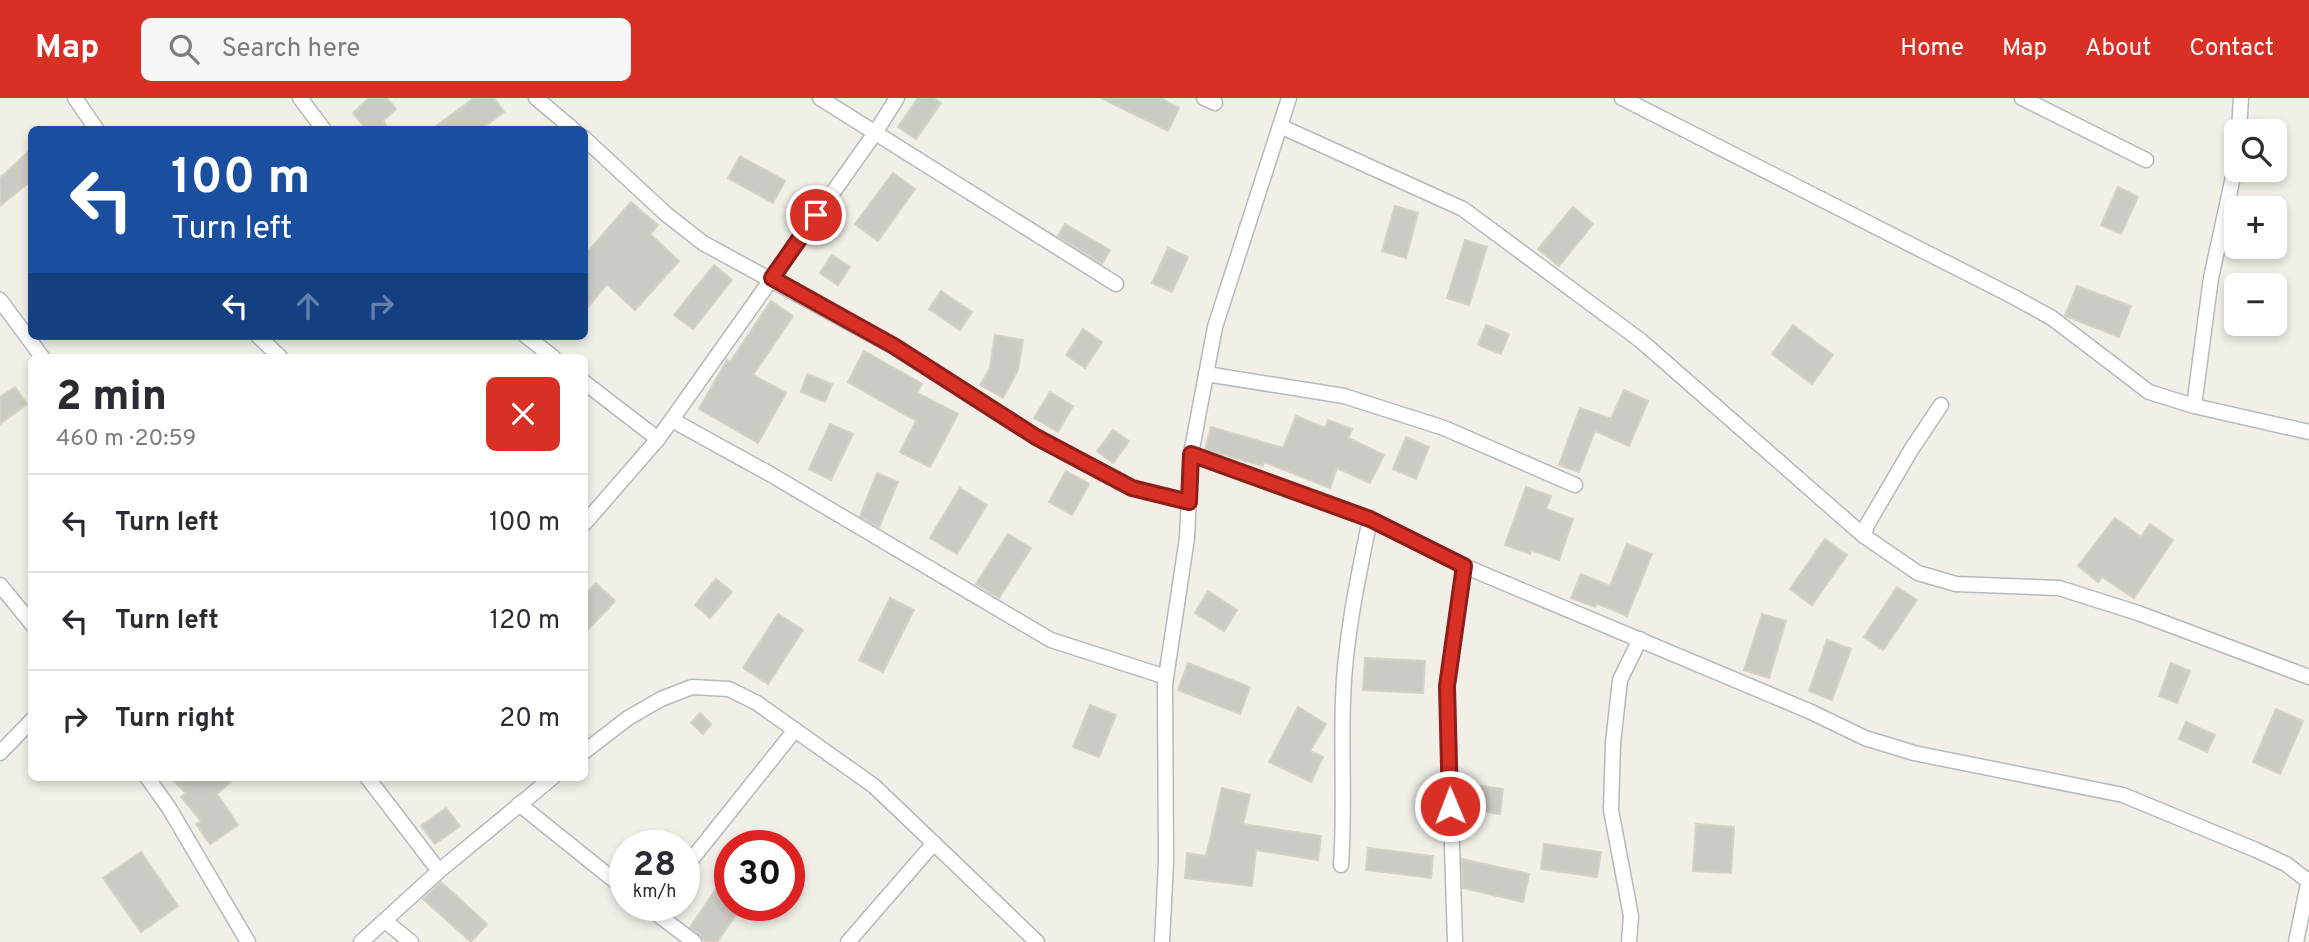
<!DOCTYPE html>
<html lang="en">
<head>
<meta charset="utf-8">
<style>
  :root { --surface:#fff; --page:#f7f7f7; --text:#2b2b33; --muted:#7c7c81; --line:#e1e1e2; --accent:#d93025 }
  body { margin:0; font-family:Overpass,sans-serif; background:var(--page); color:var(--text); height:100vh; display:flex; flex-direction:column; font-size:26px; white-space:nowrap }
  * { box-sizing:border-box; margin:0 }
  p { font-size:23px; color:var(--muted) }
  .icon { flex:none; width:38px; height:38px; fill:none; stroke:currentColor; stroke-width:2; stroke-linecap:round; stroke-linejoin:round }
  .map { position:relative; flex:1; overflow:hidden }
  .side { position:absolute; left:28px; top:256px; width:560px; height:427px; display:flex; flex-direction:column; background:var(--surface); border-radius:10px; box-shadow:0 4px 10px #0003 }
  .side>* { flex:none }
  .hud { position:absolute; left:28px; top:28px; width:560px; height:214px; border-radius:10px; box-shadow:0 4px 10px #0003; background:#1a4fa0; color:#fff; overflow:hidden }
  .controls { position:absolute; left:2224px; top:21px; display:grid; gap:14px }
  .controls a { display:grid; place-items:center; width:63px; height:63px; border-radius:10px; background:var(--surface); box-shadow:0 4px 10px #0003; font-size:35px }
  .speed { position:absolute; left:609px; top:732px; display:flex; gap:14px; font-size:35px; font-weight:700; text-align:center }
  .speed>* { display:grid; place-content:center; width:91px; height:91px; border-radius:50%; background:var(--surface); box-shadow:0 4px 10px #0003; line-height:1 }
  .speed small { font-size:18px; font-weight:400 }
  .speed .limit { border:10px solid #d22; background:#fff; color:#111 }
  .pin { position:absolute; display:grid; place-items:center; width:60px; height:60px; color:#fff; margin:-30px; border:4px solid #fff; border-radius:50%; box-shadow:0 2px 7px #0007 }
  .me { position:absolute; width:77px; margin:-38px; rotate:359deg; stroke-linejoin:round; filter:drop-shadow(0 0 5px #0008) }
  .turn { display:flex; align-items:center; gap:24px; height:147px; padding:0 28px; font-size:32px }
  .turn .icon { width:91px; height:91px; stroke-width:2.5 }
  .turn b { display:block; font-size:49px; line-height:60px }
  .lanes { display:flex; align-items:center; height:66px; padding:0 28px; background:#0003; justify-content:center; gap:35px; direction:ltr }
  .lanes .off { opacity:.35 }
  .round { display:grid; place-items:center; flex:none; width:74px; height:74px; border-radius:10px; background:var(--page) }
  .summary { display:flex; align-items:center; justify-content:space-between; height:119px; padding:0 28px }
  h1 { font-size:42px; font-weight:800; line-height:52px }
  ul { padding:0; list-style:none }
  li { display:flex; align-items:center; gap:21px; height:98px; padding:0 28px; border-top:2px solid var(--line) }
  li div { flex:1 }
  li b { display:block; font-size:26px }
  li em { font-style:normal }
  header { display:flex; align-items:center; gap:42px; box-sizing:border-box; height:98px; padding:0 35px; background:var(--accent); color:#fff }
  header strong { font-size:33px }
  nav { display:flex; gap:38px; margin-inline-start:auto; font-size:24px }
  .search { width:490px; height:63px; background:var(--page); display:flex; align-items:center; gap:18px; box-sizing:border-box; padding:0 24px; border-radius:10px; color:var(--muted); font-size:26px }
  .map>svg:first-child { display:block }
  .building { fill:#cccac5; stroke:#d6d1c6; stroke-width:2 }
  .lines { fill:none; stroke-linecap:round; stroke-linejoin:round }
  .street-casing { stroke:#b5b8bc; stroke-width:17 }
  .street { stroke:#fff; stroke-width:14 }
  .route-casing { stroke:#8d1f18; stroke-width:18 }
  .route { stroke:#d93025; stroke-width:12 }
</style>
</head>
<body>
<header>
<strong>Map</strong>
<div class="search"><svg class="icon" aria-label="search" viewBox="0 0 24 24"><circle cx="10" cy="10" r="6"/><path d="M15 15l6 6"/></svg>Search here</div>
<nav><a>Home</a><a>Map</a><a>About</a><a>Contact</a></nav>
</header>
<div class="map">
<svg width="2309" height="844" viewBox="0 0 2309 844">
  <rect width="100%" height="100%" fill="#f1efe8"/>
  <g class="building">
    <polygon points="369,0 387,0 396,11 383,23 390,32 367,32 353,15"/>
    <polygon points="474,0 494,0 504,14 480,32 431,32"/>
    <polygon points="918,0 933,0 941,5 916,41 898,29"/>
    <polygon points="1101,0 1160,0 1179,10 1168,33"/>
    <polygon points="32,50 32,82 0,108 0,80"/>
    <polygon points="740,58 785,83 773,105 728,80"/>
    <polygon points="893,75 915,91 878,143 855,126"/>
    <polygon points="2118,89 2138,99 2121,136 2101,127"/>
    <polygon points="631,104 658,127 650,136 679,163 635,212 607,186 584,214 584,158"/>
    <polygon points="1395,108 1418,115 1406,160 1382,153"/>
    <polygon points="1573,109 1593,126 1559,168 1538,151"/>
    <polygon points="1065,126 1110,152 1102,166 1058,138"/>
    <polygon points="1465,142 1487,149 1469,207 1447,200"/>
    <polygon points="1168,150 1188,159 1172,194 1152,185"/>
    <polygon points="832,157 850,169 838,187 820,175"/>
    <polygon points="714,167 732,182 693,231 674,217"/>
    <polygon points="2077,188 2131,208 2119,239 2065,218"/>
    <polygon points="941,193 972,214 960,232 929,211"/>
    <polygon points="771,203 793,218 753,277 786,295 758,345 699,311 727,262 730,264"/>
    <polygon points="1486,227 1509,236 1501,256 1478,247"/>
    <polygon points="1793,227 1833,257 1812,286 1772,256"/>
    <polygon points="1083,231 1102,244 1085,270 1066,257"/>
    <polygon points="995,237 1023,242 1018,272 1003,300 980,287 990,270"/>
    <polygon points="864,253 922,286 917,295 958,316 930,369 900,354 916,323 848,284"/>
    <polygon points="807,276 832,286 825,304 801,294"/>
    <polygon points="15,289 27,306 0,326 0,299"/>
    <polygon points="1624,292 1648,303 1629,348 1595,333 1579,374 1559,367 1580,310 1611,321"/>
    <polygon points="1050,294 1073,308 1058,334 1034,320"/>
    <polygon points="1296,318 1325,330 1328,322 1352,331 1348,340 1384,357 1370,385 1337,370 1330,390 1264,364 1263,368 1205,351 1211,329 1283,350"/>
    <polygon points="830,326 853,336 831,382 809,371"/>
    <polygon points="1113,332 1129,343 1113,365 1097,353"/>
    <polygon points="1406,339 1429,349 1416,381 1393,371"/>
    <polygon points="1066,373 1089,386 1072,417 1049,404"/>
    <polygon points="877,375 898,384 879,429 860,418"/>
    <polygon points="1526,389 1551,398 1546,411 1573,421 1559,462 1531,452 1530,456 1505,447"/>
    <polygon points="960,390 987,407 957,456 930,440"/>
    <polygon points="2115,420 2141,439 2150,426 2173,442 2134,500 2102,479 2098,484 2078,468"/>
    <polygon points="1008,436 1031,450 999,500 976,486"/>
    <polygon points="1825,441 1847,457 1812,507 1790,491"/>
    <polygon points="1627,446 1652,456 1627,518 1596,505 1595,509 1571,500 1581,476 1610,488"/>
    <polygon points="716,481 732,494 710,520 695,507"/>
    <polygon points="596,485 615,503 584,536 584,498"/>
    <polygon points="1897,489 1917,502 1883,552 1864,539"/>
    <polygon points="1208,493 1237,512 1224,533 1195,515"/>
    <polygon points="890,500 914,512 883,574 859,562"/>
    <polygon points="778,516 803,532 768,586 743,570"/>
    <polygon points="1762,516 1786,523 1769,580 1744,572"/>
    <polygon points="1827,542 1851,551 1832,602 1809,593"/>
    <polygon points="1365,560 1425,563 1423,595 1363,592"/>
    <polygon points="1188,565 1250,589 1240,616 1178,592"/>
    <polygon points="2171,565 2190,573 2177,605 2159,598"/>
    <polygon points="1090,607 1116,617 1099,659 1073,649"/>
    <polygon points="1298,609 1326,626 1310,653 1323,659 1311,684 1269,664"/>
    <polygon points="2276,611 2303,623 2280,676 2253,664"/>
    <polygon points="700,615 711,626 703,636 691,625"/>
    <polygon points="2186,624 2215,637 2207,654 2179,641"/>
    <polygon points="170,679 236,679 217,696 238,727 210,746 196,726 201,723 181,699 186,695"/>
    <polygon points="1475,687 1503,691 1500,716 1472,712"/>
    <polygon points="1222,690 1250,697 1243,726 1321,738 1318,762 1256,752 1252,788 1185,780 1187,755 1206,758"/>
    <polygon points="446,710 460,728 435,746 421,728"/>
    <polygon points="1696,726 1734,729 1731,775 1693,773"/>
    <polygon points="1544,746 1601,754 1597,779 1541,771"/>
    <polygon points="1368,750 1433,758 1431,780 1366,772"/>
    <polygon points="141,754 178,808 141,834 103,780"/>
    <polygon points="1462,761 1529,776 1523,804 1463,790"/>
    <polygon points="441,784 487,826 471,844 423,801"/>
    <polygon points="716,791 730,800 730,807 743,807 717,844 705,844 700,837 690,829"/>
  </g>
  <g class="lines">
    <g class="street-casing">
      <g id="street">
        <polyline points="75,0 97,32"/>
        <polyline points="300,0 324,32"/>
        <polyline points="536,0 574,32"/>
        <polyline points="820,0 1116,186"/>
        <polyline points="1204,0 1215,5"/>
        <polyline points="1622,0 2014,199 2052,220 2149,294 2194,308 2309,334"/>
        <polyline points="2022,0 2146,62"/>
        <polyline points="1280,28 1463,111 1640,242 1864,438 1918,475 1956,486 2059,490 2138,515 2309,579"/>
        <polyline points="2239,33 2241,0"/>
        <polyline points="584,40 666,116 703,145 894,249 1036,339 1132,390 1189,404"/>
        <polyline points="0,202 42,259"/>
        <polyline points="258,238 280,259"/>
        <polyline points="526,238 553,259"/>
        <polyline points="1206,276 1344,298 1444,330 1575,387"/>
        <polyline points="584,284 658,341"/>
        <polyline points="2194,308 2211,180 2236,65"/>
        <polyline points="672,322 770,376 1051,542 1166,579"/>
        <polyline points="1191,356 1370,421 1464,468 1809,613 1865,640 1914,655 2123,697 2256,752 2286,766 2308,783"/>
        <polyline points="584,426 658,341 875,35 897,0"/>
        <polyline points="1864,438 1867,427 1911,352 1941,307"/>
        <polyline points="0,487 32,526"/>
        <polyline points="584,654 628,620 661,601 692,589 729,591 757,605 874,688 1037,844"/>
        <polyline points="0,655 32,622"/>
        <polyline points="147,679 169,710 248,844"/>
        <polyline points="367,679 439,773"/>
        <polyline points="519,706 625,791"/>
        <path d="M1341 767C1345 711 1341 656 1343 601 1345 540 1358 480 1370 421"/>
        <polyline points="684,771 795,632"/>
        <polyline points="645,807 694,844"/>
        <polyline points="385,823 411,844"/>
        <polyline points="361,844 439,773 553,679"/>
        <polyline points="848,844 934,745"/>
        <polyline points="1162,844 1166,764 1165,586 1187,440 1191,356 1215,229 1289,0"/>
        <polyline points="1455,844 1447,588 1464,468"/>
        <polyline points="1629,844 1631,818 1611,712 1613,645 1620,582 1640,541"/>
        <polyline points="2296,844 2309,781"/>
      </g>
    </g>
    <use href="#street" class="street"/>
  </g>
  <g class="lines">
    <g class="route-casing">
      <polyline id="route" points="816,117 772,180 894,248 1036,339 1132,390 1189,404 1191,356 1370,421 1464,468 1447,588 1450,708"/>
    </g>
    <use href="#route" class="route"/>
  </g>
</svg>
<div class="controls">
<a><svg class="icon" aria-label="search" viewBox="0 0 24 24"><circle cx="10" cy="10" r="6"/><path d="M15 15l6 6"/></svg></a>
<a>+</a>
<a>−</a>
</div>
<div class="speed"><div>28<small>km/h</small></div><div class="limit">30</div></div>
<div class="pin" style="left:816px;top:117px;background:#d93025"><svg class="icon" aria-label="arrive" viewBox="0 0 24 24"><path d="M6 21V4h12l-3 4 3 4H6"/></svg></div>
<svg class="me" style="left:1450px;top:708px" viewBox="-20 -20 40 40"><circle r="17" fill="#d93025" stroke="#fff" stroke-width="3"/><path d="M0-11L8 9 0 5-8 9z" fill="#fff"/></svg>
<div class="hud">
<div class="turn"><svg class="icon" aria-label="left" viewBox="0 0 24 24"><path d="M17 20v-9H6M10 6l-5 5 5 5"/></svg><div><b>100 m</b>Turn left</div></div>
<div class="lanes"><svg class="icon" aria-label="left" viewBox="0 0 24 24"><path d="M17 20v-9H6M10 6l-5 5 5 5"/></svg><svg class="icon off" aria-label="ahead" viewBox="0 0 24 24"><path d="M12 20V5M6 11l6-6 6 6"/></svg><svg class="icon off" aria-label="right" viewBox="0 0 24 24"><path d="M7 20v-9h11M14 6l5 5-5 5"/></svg></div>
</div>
<section class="side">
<div class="summary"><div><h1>2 min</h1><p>460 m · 20:59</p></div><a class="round" style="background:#d93025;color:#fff"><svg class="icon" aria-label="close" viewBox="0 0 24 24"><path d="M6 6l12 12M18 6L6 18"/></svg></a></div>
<ul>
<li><svg class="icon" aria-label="left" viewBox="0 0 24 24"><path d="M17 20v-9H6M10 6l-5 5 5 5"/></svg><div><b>Turn left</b></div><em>100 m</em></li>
<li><svg class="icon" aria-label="left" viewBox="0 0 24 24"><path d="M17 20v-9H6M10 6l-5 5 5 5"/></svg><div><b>Turn left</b></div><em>120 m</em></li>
<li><svg class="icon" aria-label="right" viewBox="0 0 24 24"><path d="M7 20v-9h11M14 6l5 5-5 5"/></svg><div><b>Turn right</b></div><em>20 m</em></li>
</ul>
</section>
</div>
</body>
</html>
